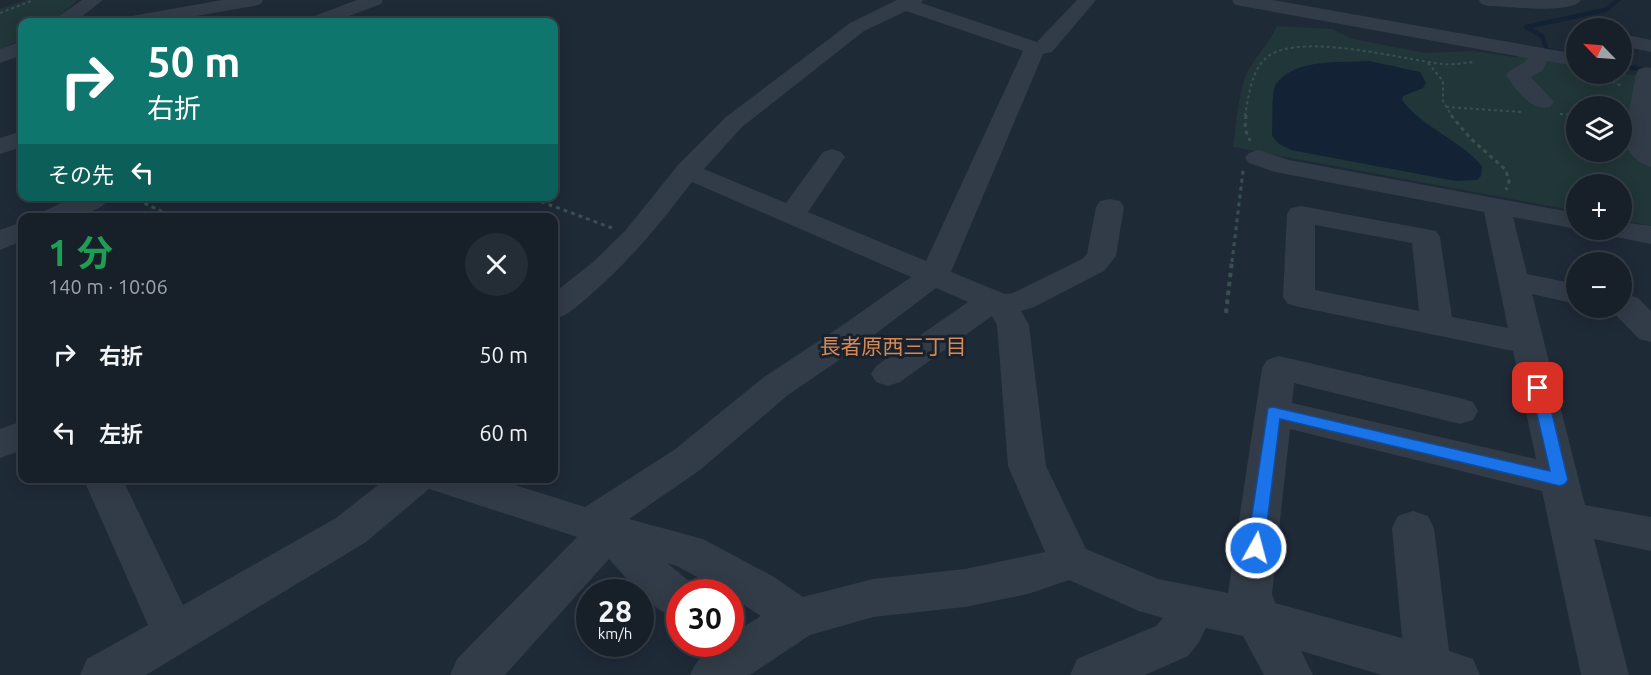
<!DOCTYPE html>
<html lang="ja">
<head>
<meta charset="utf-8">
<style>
  :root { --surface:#172029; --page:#242d35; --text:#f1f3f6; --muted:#9ea3a8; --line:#363e46 }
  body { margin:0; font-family:Ubuntu,"Noto Sans JP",sans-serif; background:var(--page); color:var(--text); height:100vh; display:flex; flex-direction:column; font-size:22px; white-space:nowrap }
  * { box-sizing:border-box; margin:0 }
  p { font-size:20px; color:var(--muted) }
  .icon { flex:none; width:33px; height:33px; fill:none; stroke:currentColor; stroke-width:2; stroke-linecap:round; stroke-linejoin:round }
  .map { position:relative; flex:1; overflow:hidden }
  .details { position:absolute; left:18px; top:213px; width:540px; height:270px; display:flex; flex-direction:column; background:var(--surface); border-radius:12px; box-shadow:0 3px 15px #0003,0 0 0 2px var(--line) }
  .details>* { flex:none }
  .top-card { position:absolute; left:18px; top:18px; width:540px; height:183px; border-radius:12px; box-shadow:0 3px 15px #0003,0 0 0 2px var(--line); background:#0f766e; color:#fff; overflow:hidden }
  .needle { width:39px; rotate:295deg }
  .controls { position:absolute; left:1566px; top:18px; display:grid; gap:12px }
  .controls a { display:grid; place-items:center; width:66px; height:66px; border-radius:50%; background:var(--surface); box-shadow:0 3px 15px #0003,0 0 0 2px var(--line); font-size:30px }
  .speed { position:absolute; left:576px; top:579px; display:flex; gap:12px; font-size:30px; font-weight:700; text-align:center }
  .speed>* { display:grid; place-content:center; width:78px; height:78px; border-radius:50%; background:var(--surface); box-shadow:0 3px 15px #0003,0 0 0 2px var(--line); line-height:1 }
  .speed small { font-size:15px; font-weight:400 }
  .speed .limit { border:9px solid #d22; background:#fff; color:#111 }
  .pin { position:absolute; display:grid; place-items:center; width:51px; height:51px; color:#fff; margin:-26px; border-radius:12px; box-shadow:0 3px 9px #0006 }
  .me { position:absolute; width:66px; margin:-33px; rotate:7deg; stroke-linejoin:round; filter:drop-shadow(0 0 4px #0008) }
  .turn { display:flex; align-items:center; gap:21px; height:126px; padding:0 30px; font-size:27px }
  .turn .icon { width:78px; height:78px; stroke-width:2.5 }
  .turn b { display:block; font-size:42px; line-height:51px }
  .then { display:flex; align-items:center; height:57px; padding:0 30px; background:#0003; gap:12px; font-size:22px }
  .round { display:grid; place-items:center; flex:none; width:63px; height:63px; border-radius:32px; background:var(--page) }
  .summary { display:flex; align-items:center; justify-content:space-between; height:102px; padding:0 30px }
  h1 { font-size:36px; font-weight:700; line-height:45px; color:#1e9e55 }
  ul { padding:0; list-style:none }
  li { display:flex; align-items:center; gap:18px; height:78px; padding:0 30px }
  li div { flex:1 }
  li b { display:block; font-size:22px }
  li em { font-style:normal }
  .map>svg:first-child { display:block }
  .green { fill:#213638; fill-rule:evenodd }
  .water { fill:#132234 }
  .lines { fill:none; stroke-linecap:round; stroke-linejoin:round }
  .stream { stroke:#132234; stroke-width:4.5 }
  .path-far2 { stroke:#395051; stroke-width:2; stroke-dasharray:3 3; stroke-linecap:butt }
  .path-far1 { stroke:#395051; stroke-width:3; stroke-dasharray:4 4; stroke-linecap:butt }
  .path { stroke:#395051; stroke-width:4; stroke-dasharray:4.5 4.5; stroke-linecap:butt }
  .minor { fill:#323c48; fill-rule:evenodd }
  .route { fill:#1a73e8; stroke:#114b97; stroke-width:1.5 }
  .labels { text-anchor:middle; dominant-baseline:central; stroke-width:6; stroke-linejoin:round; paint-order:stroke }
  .neighbourhood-label { font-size:21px; fill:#d78855; stroke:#18212c }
</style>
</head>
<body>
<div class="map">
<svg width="1651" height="675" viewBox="0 0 1651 675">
  <rect width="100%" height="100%" fill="#1f2a37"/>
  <g class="green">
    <polygon points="26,0 78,0 51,22 22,22 22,38 0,50 0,9"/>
    <path d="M1277 26 1332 29 1353 39 1426 53 1473 51 1514 57 1532 55 1576 64V74L1622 73 1638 76 1651 165V226L1622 220V184H1576V211L1233 147C1236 128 1239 84 1249 69 1258 54 1270 42 1277 26ZM1576 106H1622V152H1576Z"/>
  </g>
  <path class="water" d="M1369 61 1420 72 1426 83 1423 88 1403 96 1402 100C1424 129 1458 138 1482 166L1481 176 1477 180 1456 181 1291 150 1279 144 1272 136C1273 126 1271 90 1276 84 1295 58 1340 63 1369 61Z"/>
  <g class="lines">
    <g class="stream">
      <polyline points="1526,27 1605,10 1618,0"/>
      <polyline points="1526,27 1542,36 1547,50 1552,51"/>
      <polyline points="1622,65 1651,72"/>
    </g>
    <g class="path-far2">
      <polyline points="0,13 34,0"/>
      <polyline points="1428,63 1443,81 1443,101 1452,116"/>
      <polyline points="1583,75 1611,81 1622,86"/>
      <polyline points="1446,107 1522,112"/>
      <polyline points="1560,114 1576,115"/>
      <path d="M1245 116C1248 99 1251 73 1264 60 1292 29 1403 60 1443 64 1454 65 1464 63 1475 62"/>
    </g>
    <g class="path-far1">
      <polyline points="1246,115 1245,129 1250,141"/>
      <polyline points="1451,115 1470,138 1506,170 1509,182 1506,190"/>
      <polyline points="1573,115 1576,115"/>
      <polyline points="130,196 175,218"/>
      <polyline points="526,196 612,228"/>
      <polyline points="1232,262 1243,171"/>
    </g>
    <polyline class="path" points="1226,313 1232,260"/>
    <g class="minor">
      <polygon points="82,0 103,0 75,22 53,22 56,18"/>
      <polygon points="222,0 263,0 261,4 254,6 162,22 122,22 125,18 132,16"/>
      <polygon points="357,0 383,0 381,4 333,22 306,22 309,18"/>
      <path d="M897 0H923L921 3 1037 42 1077 0H1096L1052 52 1043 54 951 272 1005 294 1013 293 1082 259 1087 254 1096 207 1100 201 1110 199 1120 201 1124 207 1116 256 1104 271 1032 308 1021 311 1029 325 1046 466 1086 549 1158 579 1228 593 1262 368 1267 360 1279 356 1460 398 1473 402 1478 411 1473 420 1460 424 1294 383 1292 403 1536 459 1513 351 1299 307 1288 304 1283 297 1287 214 1291 208 1301 206 1436 231 1440 237 1452 317 1508 328 1484 212 1275 172 1249 163 1245 158 1249 153 1258 150 1289 160 1576 213V229L1513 217 1527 274 1576 284V304L1532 294 1585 505 1651 517V551L1594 539 1629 675H1581L1542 491 1290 429 1272 594 1275 603 1402 638 1392 528 1398 516 1413 511 1428 516 1434 528 1449 651 1473 659 1480 675H1382L1301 651 1313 675H1264L1243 636 1206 628 1199 642 1188 656 1145 675H1070L1077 659 1156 626 1163 618 1139 611 1069 580 1028 594 965 607 873 617 810 635 750 675H690C698 657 710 644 730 644V635L761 616 730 596V592H724L677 566 667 563 696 587 698 592H680V620C649 609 631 583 609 559L505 675H450L457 659 577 537 429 489 366 542 146 675H80L87 659 148 625 83 478H122L183 605 336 518 387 478H493L585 507 674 450 764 377 837 329 911 277 692 182C658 226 630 261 588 297 577 306 568 316 554 319V293L593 262 625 231 678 165 726 117 850 23ZM906 11 1023 51 926 261 808 212 845 157 841 152 832 149 823 152 786 203 704 169 742 127 864 31ZM1315 225 1412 243 1419 311 1315 290ZM936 288 968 302 876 366 871 374 876 382 888 386 900 382 992 316 997 325 1008 466 1045 552 965 569 873 579 803 597 774 577 703 539 629 519 700 470 788 395 861 345Z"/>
      <path d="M1232 0H1273L1576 54V66L1547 61 1542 71 1531 77 1554 102 1550 107C1531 112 1516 90 1506 75 1512 67 1523 66 1528 58L1241 6 1234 4Z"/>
      <path d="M1479 0H1581C1571 15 1507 6 1488 6L1481 4Z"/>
      <polygon points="1622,34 1651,40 1651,52 1622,46"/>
      <polygon points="22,41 22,55 0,63 0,49"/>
      <path d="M1647 67 1651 68V167C1641 164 1630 156 1626 146 1623 135 1634 88 1636 74L1639 69Z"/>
      <polygon points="22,131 22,147 0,154 0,138"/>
      <path d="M76 196H112C97 218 62 218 38 218L42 212Z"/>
      <polygon points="22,222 22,241 0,250 0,230"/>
      <polygon points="1622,222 1651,226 1651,244 1611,236 1607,230 1622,230"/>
      <polygon points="1622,293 1638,298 1651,311 1651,342 1639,339 1609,308 1622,308"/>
      <polygon points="22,421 22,450 0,458 0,429"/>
    </g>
  </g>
  <polygon class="route" points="1538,383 1546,388 1568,480 1565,484 1560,486 1280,419 1264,548 1262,554 1256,556 1249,554 1247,548 1268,408 1273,407 1550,471 1531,388"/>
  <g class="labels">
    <g class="neighbourhood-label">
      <text x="893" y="346">長者原西三丁目</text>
    </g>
  </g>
</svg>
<div class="controls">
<a><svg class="needle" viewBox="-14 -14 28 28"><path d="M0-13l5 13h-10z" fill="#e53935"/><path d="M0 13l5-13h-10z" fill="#9ea3a8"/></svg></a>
<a><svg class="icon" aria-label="layers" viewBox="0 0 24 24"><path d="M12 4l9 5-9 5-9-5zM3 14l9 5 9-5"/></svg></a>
<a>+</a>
<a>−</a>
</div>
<div class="speed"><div>28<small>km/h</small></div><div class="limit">30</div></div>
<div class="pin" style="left:1538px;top:388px;background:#d93025"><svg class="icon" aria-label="arrive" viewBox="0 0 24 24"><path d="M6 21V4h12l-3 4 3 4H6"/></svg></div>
<svg class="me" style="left:1256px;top:548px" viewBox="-20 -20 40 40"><circle r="17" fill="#1a73e8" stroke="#fff" stroke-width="3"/><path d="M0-11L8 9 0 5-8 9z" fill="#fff"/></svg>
<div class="top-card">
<div class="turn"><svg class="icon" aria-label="right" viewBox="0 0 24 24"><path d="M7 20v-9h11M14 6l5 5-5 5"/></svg><div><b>50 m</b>右折</div></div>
<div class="then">その先<svg class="icon" aria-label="left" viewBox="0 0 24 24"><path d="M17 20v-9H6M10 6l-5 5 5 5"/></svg></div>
</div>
<section class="details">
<div class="summary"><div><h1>1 分</h1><p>140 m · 10:06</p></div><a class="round"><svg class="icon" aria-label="close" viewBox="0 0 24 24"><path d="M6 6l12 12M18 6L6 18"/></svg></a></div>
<ul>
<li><svg class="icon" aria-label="right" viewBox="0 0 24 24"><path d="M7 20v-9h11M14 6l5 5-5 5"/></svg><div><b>右折</b></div><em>50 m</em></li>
<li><svg class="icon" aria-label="left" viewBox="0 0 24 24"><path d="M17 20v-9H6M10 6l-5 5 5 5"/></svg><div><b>左折</b></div><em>60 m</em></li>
</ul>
</section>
</div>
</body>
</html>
